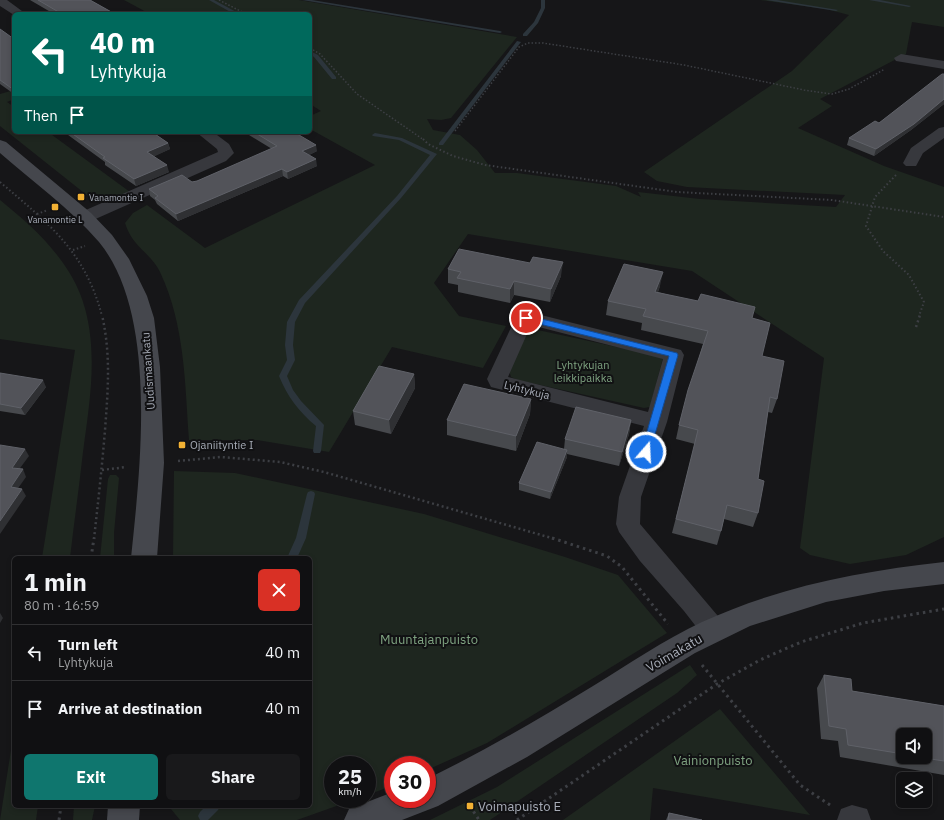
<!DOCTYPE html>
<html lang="en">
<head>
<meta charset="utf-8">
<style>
  :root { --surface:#101012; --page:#19191b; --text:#f1f3f6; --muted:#9c9d9f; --line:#303032; --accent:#0f766e }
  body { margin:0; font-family:"IBM Plex Sans",sans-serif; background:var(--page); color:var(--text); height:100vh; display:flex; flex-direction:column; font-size:15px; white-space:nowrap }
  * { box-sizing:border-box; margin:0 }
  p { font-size:13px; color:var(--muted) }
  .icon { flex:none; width:22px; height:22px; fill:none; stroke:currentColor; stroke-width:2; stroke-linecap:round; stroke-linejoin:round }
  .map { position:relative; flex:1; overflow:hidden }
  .side { position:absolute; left:12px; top:556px; width:300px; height:252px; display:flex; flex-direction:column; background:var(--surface); border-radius:6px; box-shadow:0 2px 6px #0003,0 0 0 1px var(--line) }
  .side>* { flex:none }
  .hud { position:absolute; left:12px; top:12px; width:300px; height:122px; border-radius:6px; box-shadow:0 2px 6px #0003,0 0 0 1px var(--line); background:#00695c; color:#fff; overflow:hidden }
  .fabs { position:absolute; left:896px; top:728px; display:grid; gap:8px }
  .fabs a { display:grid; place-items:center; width:36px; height:36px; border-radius:6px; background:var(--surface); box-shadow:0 2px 6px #0003,0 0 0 1px var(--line); font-size:20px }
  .speed { position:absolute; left:324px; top:756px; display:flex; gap:8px; font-size:20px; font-weight:700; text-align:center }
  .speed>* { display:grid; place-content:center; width:52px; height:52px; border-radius:50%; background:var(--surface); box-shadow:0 2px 6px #0003,0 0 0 1px var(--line); line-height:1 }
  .speed small { font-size:10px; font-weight:400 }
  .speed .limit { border:6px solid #d22; background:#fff; color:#111 }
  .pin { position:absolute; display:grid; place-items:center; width:34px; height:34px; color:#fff; margin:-17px; border:2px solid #fff; border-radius:50%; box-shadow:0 1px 4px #0007 }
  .me { position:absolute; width:44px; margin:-22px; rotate:19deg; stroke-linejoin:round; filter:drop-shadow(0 0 3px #0008) }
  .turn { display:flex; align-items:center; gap:14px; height:84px; padding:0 12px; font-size:18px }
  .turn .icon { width:52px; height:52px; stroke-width:2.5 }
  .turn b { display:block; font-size:28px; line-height:34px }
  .then { display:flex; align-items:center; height:38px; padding:0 12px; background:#0003; gap:8px; font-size:15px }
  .round { display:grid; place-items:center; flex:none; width:42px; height:42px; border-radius:6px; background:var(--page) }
  .overview { display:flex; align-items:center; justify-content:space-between; height:68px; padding:0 12px }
  h1 { font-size:24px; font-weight:700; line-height:30px }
  .primary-button { display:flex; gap:8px; margin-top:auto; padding:8px 12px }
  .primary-button a { flex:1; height:46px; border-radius:6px; background:var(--accent); color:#fff; font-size:16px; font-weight:700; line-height:46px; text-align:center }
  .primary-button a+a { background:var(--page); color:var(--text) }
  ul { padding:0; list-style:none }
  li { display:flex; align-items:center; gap:12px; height:56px; padding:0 12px; border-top:1px solid var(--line) }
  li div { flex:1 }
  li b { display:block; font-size:15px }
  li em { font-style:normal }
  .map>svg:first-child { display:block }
  .green { fill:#1e261f }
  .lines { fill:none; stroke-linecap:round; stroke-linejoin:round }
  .stream { fill:#2c353c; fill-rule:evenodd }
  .path-far3 { stroke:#3d3f44; stroke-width:1.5; stroke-dasharray:1.5 2; stroke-linecap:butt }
  .path-far2 { stroke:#3d3f44; stroke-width:2; stroke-dasharray:1.5 2.5; stroke-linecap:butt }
  .path-far1 { stroke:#3d3f44; stroke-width:2.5; stroke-dasharray:2 3; stroke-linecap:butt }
  .path { stroke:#3d3f44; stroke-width:3; stroke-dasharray:2.5 4; stroke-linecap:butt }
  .street { fill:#37383d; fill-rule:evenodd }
  .secondary { fill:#45474d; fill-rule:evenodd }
  .wall { fill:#47494d; fill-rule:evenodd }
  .shaded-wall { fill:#2f3033 }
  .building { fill:#525359; stroke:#5f6168 }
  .route { fill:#1a73e8; stroke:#114b97 }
  .poi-dot { fill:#f2b134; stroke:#111113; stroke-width:1.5 }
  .labels { text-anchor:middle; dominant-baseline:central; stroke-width:4; stroke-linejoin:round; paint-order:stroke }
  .far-poi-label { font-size:9px; fill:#a8adb8; stroke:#111113; text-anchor:start }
  .park-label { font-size:11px; fill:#7fa381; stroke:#111113 }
  .street-label { font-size:11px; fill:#a8adb8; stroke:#111113 }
  .poi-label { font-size:11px; fill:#a8adb8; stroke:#111113; text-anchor:start }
  .near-park-label { font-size:13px; fill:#7fa381; stroke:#111113 }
  .near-street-label { font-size:13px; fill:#a8adb8; stroke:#111113 }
  .near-poi-label { font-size:13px; fill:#a8adb8; stroke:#111113; text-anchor:start }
</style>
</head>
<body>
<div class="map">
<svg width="944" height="820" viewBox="0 0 944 820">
  <rect width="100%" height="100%" fill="#161618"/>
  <g class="green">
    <path d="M124 0H299L517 37 451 118 441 120 427 119 433 130 460 135 477 150 495 173H517L616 186 641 197 638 192 700 199 836 207 845 195 687 187 657 181 644 172 792 71 849 15 826 9 760 0H944V27L912 22 906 54 820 99 832 106 798 128 884 166 944 187V537L906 555 850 564 810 555 800 548 824 358 692 271 468 234 434 283 459 316 506 326 483 368 392 347 329 452 257 440H189C185 383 185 325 160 272 151 253 132 247 125 223L133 213 147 205 205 248 375 165 310 129V116L321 111 310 104V14H150Z"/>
    <path d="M14 90V99L7 102 14 107V132H48L130 192C116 197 103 200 88 196L0 126V94Z"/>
    <path d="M0 200C26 221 51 243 69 272 103 326 91 393 83 452 79 488 74 523 70 558H42L75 350 0 339Z"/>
    <polygon points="533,329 654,355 663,358 650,407 644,408 518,380 511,377 509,370 527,333"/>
    <polygon points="174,471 235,473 424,514 565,557 618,575 667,633 487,743 427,770 427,765 393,765 392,786 367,795 367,765 333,765 333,799 356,799 297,820 180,820 171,809 171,806 310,806 310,558 173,558"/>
    <polygon points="110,475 116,475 119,478 114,533 114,558 100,558 108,479"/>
    <polygon points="690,665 697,675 677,693 490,820 430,820 497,787"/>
    <polygon points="720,709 810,815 653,788 650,820 563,820"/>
    <polygon points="14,731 14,806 38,806 36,820 0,820"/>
    <polygon points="74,806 95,806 92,820 73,820"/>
  </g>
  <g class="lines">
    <g class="stream">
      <polygon points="209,0 214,0 240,14 234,14"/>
      <polygon points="302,0 312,0 500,31 502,32 500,33"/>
      <polygon points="541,0 545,0 545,8 538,23 527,36 523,36 523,34 534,22 541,8"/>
      <polygon points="766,0 777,0 838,10 836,11"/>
      <polygon points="869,0 880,0 911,6 909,7"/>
      <polygon points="517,41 521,42 443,145 439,145 439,143"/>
      <polygon points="310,51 318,55 336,77 336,79 332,79 314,57 310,54"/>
      <path d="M375 133 402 138 437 154 401 198 305 303 295 322 293 345 295 360 287 376 293 390 301 401 324 425 321 451 320 453H314L313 451 316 426C299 412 287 396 279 376L287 360 285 345 287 322 299 300 397 196 430 155 399 140 373 136 372 135Z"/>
      <polygon points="311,491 314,492 315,494 306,538 297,558 287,558 296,538 307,494 308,492"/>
      <polygon points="206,806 220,806 218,810 208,820 200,820 198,816 200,812"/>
    </g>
    <g class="path-far3">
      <polyline points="219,0 246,14"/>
      <polyline points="310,48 320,54 357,94 424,140"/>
      <polyline points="455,131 519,47 528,43 543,43 684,65 804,90 832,94 849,89 885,69"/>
    </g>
    <g class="path-far2">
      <polyline points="423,139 428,144 453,156 485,165 677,192 832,200 944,217"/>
      <polyline points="896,175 875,197 866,226 883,251 909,275 924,302 919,316"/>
      <path d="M0 182C49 224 85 251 102 316"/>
      <polyline points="37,214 48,210"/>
      <polyline points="73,250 85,246"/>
    </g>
    <g class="path-far1">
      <polyline points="916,327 920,315"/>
      <polyline points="178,461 221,457 280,462 324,472 555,539"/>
      <polyline points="102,470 126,467"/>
      <path d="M94 539C98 503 102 467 105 430 108 390 111 355 102 315"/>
    </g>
    <g class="path">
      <polyline points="552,538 607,556 622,567 668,624"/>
      <polyline points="91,558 94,538"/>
      <polyline points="702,665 800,785 830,805"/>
      <polyline points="470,806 479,820"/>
      <polyline points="59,820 61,806"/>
      <polyline points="517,820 717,684 760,660 801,642 863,623 944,609"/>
    </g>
    <g class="street">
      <polygon points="0,0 7,0 26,14 14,14 14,15 0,6"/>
      <polygon points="901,54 944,61 944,69 896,61 894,58"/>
      <polygon points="944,127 944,138 923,153 916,166 906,166 903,163 911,148 939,128"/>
      <polygon points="196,132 213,132 229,144 234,153 226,161 91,221 85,222 79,221 77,217 79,213 218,152 217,149"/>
      <path d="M529 312 681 350 684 355 667 422 641 497 640 524 723 622 727 630 723 638 714 641 705 638 684 611 640 561 619 532 616 524 619 497 644 426 491 387 487 379 515 319 517 315ZM531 325 663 359 648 412 508 377Z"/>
      <polygon points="852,805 867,809 871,820 837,820 841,809"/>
    </g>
    <g class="secondary">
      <path d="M0 140 6 142 91 213 112 235 129 259 147 296 154 318 160 367 164 463 157 558H131C140 470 159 315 99 242 71 209 33 182 0 153Z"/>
      <path d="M944 562V584L884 591 826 602 750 626 695 653 527 757 438 806 402 820H344L349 809 393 792V799H427V779C484 751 539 719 593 686 629 664 664 640 702 622 778 587 861 571 944 562Z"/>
      <polygon points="108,806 140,806 139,820 107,820"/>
    </g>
  </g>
  <g class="wall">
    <polygon points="30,0 90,0 115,14 54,14"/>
    <polygon points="0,29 14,39 14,94 0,84"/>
    <polygon points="944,74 944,104 911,130 874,156 847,145 849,138 879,123"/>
    <polygon points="64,132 152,132 168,143 170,149 154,156 169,172 136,186 105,165 105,162"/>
    <polygon points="244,132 294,132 317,151 309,155 317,166 288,179 283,176 178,221 157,204 155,200 150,196 149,189 197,181 272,149"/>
    <polygon points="448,269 561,276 550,302 514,295 510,303 458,292 458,285 448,283"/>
    <polygon points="660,286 658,292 752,318 762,356 777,399 772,413 768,412 758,479 758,513 753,527 724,519 721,531 717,545 672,533 695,444 676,439 679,425 703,344 641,330 642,323 606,315 608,301"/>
    <polygon points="0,373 46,387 25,415 0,411"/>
    <polygon points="414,374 415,388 391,434 355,425 353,411"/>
    <polygon points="531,399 530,414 516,451 447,435 447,420"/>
    <polygon points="631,420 629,434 619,466 567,454 567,457 550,499 519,490 519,483 564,449 565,439"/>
    <path d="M824 675 852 691 944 706V775L840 757 838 741 821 739 817 688ZM903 735 925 757H903Z"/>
    <polygon points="669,813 702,820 666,820"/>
  </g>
  <g class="shaded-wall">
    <polygon points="944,99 944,104 911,130 874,156 876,149"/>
    <polygon points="168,143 170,149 149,159 147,152"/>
    <polygon points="316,145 317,151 303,158 302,151"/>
    <polygon points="316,159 317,166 288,179 287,172"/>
    <polygon points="167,165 169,172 136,186 134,179"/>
    <polygon points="282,169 283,176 178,221 176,214"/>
    <polygon points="563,262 561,276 550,302 551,289"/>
    <polygon points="663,272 660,286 653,305 655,292"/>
    <polygon points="514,281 514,295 510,303 510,289"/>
    <polygon points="414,374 415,388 391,434 389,420"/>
    <polygon points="43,380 46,387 25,415 21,408"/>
    <polygon points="531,399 530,414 516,451 516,436"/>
    <polygon points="631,420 629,434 619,466 622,452"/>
    <polygon points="25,449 29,456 15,475 12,468"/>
    <polygon points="567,450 567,457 550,499 551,492"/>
    <polygon points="23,469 26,477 14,494 11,487"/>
    <polygon points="22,489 26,496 0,534 0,521"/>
    <polygon points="0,613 3,618 0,623"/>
  </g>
  <g class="building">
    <polygon points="38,0 90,0 115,14 62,14"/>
    <polygon points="0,29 14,39 14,90 0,80"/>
    <polygon points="942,74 944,74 944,99 914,124 876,149 849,138 875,121 879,123"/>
    <polygon points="70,132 152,132 168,143 147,152 167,165 134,179 103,158 105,157"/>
    <polygon points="254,132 294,132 316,145 302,151 316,159 287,172 282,169 176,214 155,198 158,196 149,189 182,175 192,182 197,181 277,146"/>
    <polygon points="459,249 530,263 533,257 563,262 551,289 514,281 510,289 457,278 461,272 448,269"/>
    <polygon points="624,264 663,272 655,292 698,301 701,294 755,307 752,318 770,323 762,356 784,361 777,399 770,397 758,479 764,481 758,513 727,505 721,531 676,519 698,430 679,425 688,390 708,331 643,316 646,309 608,301"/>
    <polygon points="379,366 414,374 389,420 353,411"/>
    <polygon points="0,373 43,380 21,408 0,404"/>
    <polygon points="464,384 531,399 516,436 447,420"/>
    <polygon points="576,407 631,420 622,452 565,439"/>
    <polygon points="537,442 567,450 551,492 519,483"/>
    <polygon points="0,445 25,449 12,468 23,469 11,487 22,489 0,521"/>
    <polygon points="824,675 851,679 852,691 944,706 944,761 918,757 925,757 925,735 903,735 903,754 848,745 846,729 829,726"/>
    <polygon points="669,813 702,820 668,820"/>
  </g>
  <polygon class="route" points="526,315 677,353 678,355 649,455 646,456 641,452 669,356 523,320 523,316"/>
  <g class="poi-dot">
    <rect x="77" y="193" width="8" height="8" rx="2"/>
    <rect x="51" y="203" width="8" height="8" rx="2"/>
    <rect x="178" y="441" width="8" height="8" rx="2"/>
    <rect x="466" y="802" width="8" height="8" rx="2"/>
  </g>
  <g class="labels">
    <g class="far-poi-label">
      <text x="89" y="197">Vanamontie I</text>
      <text x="55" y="219" text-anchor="middle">Vanamontie L</text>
    </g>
    <g class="park-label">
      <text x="583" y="365">Lyhtykujan<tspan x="583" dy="13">leikkipaikka</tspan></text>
    </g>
    <g class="street-label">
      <text transform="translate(148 371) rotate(-94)">Uudismaankatu</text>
      <text transform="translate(527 390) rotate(14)">Lyhtykuja</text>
    </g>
    <g class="poi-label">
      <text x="190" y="445">Ojaniityntie I</text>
    </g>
    <g class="near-park-label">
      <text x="429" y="639">Muuntajanpuisto</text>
      <text x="713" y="760">Vainionpuisto</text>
    </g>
    <g class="near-street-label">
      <text transform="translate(674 653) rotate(-30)">Voimakatu</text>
    </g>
    <g class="near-poi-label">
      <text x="478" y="806">Voimapuisto E</text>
    </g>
  </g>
</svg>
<div class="fabs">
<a><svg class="icon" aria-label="sound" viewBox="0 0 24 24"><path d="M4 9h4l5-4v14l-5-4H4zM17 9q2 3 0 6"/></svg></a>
<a><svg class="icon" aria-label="layers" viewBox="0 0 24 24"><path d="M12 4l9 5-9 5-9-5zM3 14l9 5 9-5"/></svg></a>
</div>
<div class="speed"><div>25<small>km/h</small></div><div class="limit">30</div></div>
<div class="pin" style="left:526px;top:318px;background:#d93025"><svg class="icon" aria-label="arrive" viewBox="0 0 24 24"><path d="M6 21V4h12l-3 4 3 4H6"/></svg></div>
<svg class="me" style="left:646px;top:452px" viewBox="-20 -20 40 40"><circle r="17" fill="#1a73e8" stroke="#fff" stroke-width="3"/><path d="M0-11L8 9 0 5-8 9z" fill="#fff"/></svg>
<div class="hud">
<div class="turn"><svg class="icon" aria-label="left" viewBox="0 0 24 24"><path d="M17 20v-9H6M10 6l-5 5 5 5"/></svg><div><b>40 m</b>Lyhtykuja</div></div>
<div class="then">Then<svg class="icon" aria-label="arrive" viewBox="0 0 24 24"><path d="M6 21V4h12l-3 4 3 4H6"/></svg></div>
</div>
<section class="side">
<div class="overview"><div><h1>1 min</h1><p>80 m · 16:59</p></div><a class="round" style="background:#d93025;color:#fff"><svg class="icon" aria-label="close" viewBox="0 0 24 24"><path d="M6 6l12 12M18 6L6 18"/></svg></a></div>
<ul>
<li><svg class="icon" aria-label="left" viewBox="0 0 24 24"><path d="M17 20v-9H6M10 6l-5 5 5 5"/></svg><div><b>Turn left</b><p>Lyhtykuja</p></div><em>40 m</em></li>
<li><svg class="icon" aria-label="arrive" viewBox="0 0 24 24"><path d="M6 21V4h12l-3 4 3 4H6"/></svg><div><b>Arrive at destination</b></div><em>40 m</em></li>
</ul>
<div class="primary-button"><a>Exit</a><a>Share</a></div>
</section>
</div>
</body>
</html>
